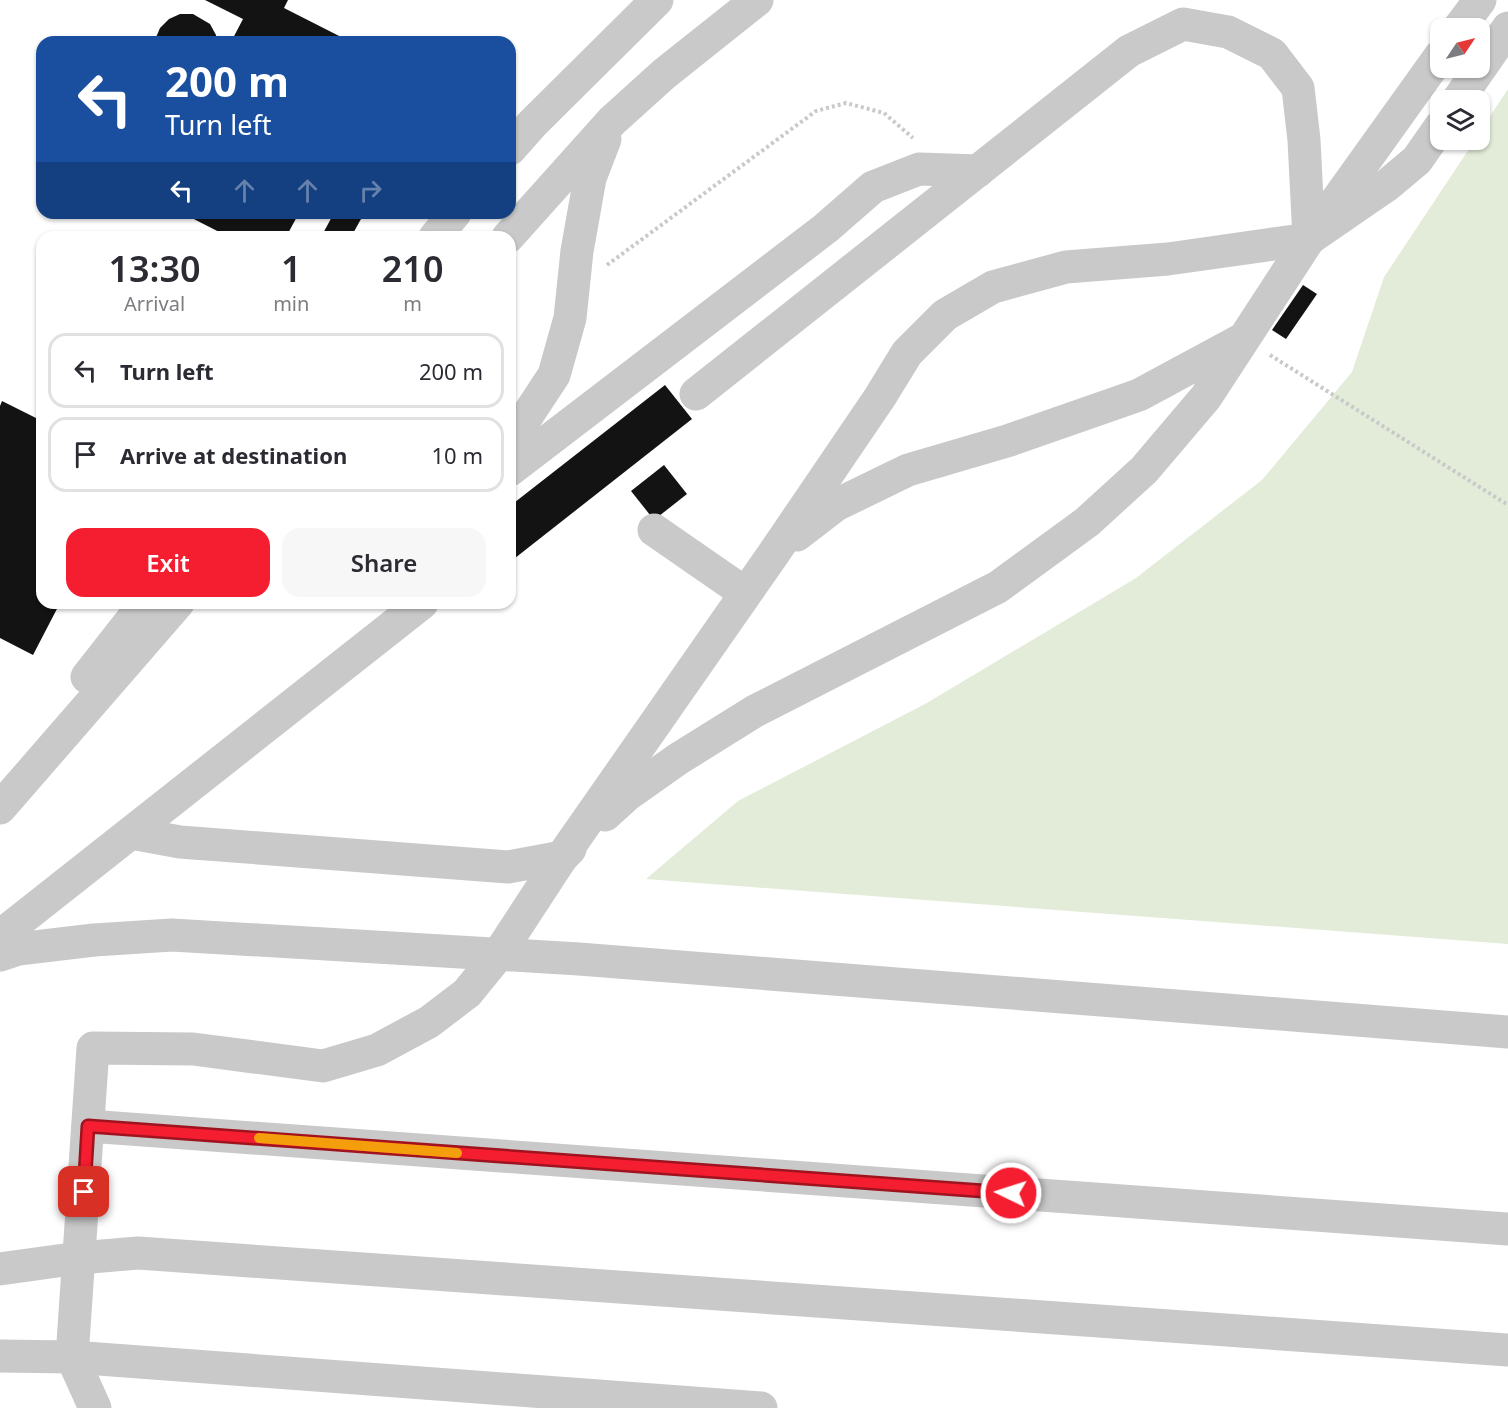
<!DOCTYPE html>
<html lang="en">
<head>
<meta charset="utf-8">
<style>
  :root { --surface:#fff; --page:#f7f7f7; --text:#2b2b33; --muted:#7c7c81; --line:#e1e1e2; --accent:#f51d30 }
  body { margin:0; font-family:"Noto Sans",sans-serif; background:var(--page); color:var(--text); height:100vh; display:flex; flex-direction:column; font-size:22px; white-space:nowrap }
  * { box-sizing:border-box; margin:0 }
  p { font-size:20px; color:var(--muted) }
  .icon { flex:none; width:33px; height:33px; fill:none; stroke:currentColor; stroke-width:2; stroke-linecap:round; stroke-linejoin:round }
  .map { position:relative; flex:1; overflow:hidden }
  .side { position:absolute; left:36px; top:231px; width:480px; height:378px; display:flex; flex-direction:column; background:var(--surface); border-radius:18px; box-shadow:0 2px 4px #0004 }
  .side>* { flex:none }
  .banner { position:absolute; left:36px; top:36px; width:480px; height:183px; border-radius:18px; box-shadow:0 2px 4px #0004; background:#1a4fa0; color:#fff; overflow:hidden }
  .needle { width:39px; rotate:55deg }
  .fabs { position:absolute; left:1430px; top:18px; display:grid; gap:12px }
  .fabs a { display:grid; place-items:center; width:60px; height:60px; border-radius:12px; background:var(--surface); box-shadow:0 2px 4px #0004; font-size:30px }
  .pin { position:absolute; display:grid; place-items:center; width:51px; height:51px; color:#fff; margin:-26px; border-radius:12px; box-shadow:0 3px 9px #0006 }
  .me { position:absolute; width:66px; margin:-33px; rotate:274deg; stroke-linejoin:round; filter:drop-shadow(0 0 4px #0008) }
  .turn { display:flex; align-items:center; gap:21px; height:126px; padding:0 30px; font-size:27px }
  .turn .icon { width:78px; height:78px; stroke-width:2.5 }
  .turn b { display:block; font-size:42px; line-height:51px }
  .lanes { display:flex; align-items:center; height:57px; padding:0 30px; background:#0003; justify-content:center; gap:30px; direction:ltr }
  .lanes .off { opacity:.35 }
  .eta { display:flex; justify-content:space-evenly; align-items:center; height:102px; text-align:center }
  .eta b { font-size:36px; font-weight:600; line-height:42px }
  .primary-button { display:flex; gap:12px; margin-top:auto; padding:12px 30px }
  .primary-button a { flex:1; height:69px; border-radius:18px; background:var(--accent); color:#fff; font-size:24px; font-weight:600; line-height:69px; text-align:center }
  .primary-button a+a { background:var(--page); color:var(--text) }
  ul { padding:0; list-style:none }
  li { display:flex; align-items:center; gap:18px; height:75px; margin:0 12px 9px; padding:0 18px; border:3px solid var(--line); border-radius:18px }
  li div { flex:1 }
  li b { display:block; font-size:22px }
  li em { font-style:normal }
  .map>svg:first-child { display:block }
  .green { fill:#e3ecd8 }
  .building { fill:#131313 }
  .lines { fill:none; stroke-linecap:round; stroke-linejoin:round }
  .path { stroke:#c9c9c9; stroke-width:4; stroke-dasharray:3 3; stroke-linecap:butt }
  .minor { stroke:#c9c9c9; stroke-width:33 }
  .route-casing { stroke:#9f131f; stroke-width:15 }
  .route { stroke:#f51d30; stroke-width:10 }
  .slow { stroke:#f59e0b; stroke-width:10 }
</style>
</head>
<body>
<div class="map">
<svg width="1508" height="1408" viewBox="0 0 1508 1408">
  <rect width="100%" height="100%" fill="#fff"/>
  <polygon class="green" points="1508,89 1508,944 646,879 738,801 925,704 1136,578 1262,480 1352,372 1384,277 1475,140 1479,140 1479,133"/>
  <g class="building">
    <polygon points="205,0 288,0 284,8 351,42 231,42 243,19"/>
    <polygon points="180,14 193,14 210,24 216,35 217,42 154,42 160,28 169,19"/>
    <polygon points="182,213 299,213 286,237 229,237"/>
    <polygon points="334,213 350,213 361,219 351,237 321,237"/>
    <polygon points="1303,285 1317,294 1286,339 1272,330"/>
    <polygon points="665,385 692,419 510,562 510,506"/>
    <polygon points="2,401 42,421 42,603 60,603 33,655 0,638 0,406"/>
    <polygon points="664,465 687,494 654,520 631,491"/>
  </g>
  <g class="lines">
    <g class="path">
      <polyline points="607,265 816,111 846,103 884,113 913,138"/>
      <polyline points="1270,355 1508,505"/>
    </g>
    <g class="minor">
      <polyline points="1459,28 1480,0"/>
      <polyline points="1458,100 1508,28"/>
      <polyline points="510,149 533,123 657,0"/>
      <polyline points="435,237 455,213"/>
      <polyline points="508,237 612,121 664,74 757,0"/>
      <polyline points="696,394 1129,51 1183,24 1228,32 1272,54 1298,88 1304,140 1309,239"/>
      <polyline points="510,442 554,375 570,318 577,251 590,178 605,139"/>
      <polyline points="510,470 826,228 873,187 919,169 978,171"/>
      <polyline points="654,530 745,593"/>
      <polyline points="797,535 836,505 908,470 1007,441 1139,395 1241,340"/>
      <polyline points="87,677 145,603"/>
      <polyline points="0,808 178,603"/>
      <polyline points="605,815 627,795 678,759 755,711 998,587 1087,522 1144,470 1206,397 1309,239 1440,56"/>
      <polyline points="131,833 180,842 508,867 562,857 570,849"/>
      <polyline points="0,936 422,603"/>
      <polyline points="0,955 18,949 94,940 172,935 579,959 1508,1032"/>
      <polyline points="88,1126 1508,1229"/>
      <polyline points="0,1269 79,1258 138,1253 1508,1350"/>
      <polyline points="0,1356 72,1357 761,1408"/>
      <polyline points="95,1408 72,1357 93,1048 193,1049 323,1066 377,1050 429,1022 467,993 498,955 562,857 774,553 880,397 907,353 945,315 993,287 1066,267 1168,259 1309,239 1386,186 1417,160 1440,127"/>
    </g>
  </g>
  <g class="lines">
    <g class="route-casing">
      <polyline id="route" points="84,1192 88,1126 1011,1193"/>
    </g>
    <use href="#route" class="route"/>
    <polyline class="slow" points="259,1138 457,1153"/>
  </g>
</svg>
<div class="fabs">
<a><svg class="needle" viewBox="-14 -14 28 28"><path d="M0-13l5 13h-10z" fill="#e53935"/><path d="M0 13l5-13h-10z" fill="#7c7c81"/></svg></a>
<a><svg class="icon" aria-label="layers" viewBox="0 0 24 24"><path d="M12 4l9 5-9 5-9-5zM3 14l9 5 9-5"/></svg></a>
</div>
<div class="pin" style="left:84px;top:1192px;background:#d93025"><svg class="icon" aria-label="arrive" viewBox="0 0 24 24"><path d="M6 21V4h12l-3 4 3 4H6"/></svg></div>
<svg class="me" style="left:1011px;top:1193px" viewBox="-20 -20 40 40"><circle r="17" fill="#f51d30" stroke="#fff" stroke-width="3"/><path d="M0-11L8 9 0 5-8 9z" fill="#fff"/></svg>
<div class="banner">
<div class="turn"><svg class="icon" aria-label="left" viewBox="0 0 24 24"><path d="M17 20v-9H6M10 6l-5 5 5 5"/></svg><div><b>200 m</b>Turn left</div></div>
<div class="lanes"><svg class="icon" aria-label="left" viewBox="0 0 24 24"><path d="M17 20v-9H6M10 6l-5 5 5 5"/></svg><svg class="icon off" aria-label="ahead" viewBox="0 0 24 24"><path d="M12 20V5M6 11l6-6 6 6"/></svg><svg class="icon off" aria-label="ahead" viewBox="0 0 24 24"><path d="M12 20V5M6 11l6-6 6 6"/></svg><svg class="icon off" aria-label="right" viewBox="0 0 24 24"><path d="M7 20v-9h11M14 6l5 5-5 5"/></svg></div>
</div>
<section class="side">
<div class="eta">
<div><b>13:30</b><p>Arrival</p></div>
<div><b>1</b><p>min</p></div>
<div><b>210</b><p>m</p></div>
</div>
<ul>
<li><svg class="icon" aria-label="left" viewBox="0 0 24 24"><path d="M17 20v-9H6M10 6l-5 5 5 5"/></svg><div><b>Turn left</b></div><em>200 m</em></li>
<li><svg class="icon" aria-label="arrive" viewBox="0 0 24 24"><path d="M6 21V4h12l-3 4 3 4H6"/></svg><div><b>Arrive at destination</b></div><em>10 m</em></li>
</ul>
<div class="primary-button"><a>Exit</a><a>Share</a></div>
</section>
</div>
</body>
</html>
